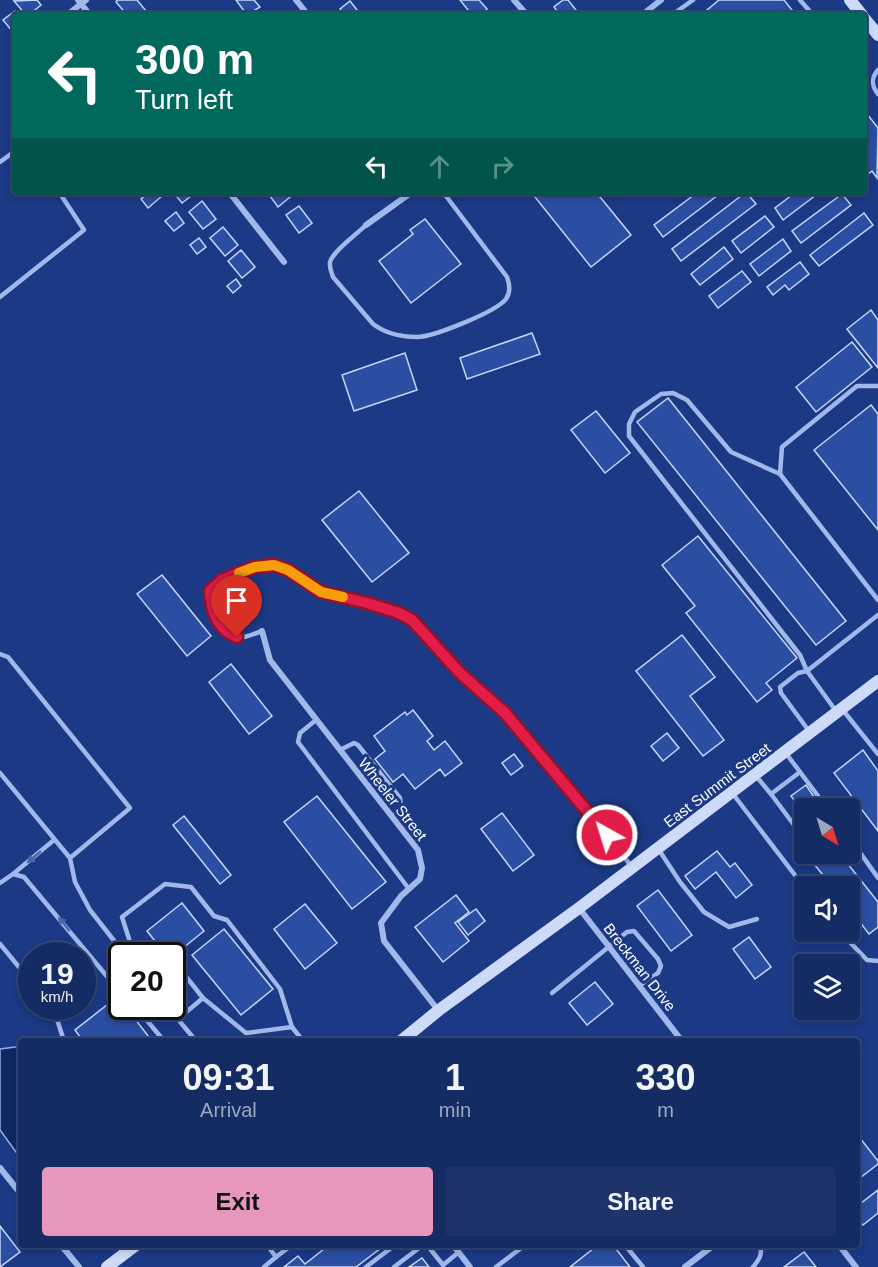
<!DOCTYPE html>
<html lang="en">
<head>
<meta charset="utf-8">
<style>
  :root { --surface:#142b63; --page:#1d3369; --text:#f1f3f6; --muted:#9da7be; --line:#334778; --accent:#e797bd }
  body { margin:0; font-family:Helvetica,sans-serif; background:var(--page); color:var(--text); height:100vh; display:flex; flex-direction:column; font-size:22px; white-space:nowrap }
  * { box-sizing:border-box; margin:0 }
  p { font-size:20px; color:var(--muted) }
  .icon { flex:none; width:33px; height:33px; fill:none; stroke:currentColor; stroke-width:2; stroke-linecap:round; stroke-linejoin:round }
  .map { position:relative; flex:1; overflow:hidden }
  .side { position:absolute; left:18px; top:1038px; width:842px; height:210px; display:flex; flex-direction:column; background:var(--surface); border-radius:6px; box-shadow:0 3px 9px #0003,0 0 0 2px var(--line) }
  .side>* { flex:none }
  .banner { position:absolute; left:12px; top:12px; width:855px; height:183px; border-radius:6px; box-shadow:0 3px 9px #0003,0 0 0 2px var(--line); background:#00695c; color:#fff; overflow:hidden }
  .needle { width:39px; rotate:142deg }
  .controls { position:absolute; left:794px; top:798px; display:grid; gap:12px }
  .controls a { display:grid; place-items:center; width:66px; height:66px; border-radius:6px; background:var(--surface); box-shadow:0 3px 9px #0003,0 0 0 2px var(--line); font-size:30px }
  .speed { position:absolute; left:18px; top:942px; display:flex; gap:12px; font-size:30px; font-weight:700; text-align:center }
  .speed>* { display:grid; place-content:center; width:78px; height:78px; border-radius:50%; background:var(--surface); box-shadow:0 3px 9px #0003,0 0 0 2px var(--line); line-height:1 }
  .speed small { font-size:15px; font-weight:400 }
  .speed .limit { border:3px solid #111; border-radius:9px; background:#fff; color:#111 }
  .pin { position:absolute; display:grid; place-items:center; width:51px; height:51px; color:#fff; margin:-62px -26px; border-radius:50% 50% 50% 0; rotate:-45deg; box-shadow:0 0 6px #0007 }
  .pin .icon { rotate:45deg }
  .me { position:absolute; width:66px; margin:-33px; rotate:321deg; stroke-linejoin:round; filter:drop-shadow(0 0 4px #0008) }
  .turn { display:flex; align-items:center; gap:21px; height:126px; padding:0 24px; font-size:27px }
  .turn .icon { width:78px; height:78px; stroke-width:2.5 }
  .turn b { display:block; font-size:42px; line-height:51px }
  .lanes { display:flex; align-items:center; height:57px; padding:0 24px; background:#0003; justify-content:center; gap:30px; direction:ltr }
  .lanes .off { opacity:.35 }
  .eta { display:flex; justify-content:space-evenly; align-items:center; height:102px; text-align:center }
  .eta b { font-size:36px; font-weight:700; line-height:42px }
  .primary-button { display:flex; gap:12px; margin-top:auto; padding:12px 24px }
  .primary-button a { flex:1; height:69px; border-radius:6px; background:var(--accent); color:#111; font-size:24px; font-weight:700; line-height:69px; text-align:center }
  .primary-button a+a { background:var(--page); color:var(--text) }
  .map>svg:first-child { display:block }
  .water { fill:#122862; stroke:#95b0ed; stroke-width:1.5 }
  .building { fill:#2a4ea2; stroke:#c6d6f8; stroke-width:1.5 }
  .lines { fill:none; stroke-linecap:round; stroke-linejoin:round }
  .lane { stroke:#a2b8eb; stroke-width:4.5 }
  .street { stroke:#a2b8eb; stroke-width:6 }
  .secondary { stroke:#cddaf8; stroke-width:12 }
  .oneway { fill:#4a65a8 }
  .route-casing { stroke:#92132f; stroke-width:15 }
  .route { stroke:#e11d48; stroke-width:10 }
  .slow { stroke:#f59e0b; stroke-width:10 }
  .labels { text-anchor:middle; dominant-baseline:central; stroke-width:6; stroke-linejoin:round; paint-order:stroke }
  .street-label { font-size:15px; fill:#fff; stroke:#1b3984 }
</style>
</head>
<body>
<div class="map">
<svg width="878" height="1267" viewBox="0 0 878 1267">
  <rect width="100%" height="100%" fill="#1b3984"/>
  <polygon class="water" points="15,1047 21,1047 21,1159 0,1130 0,1049"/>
  <g class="building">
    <polygon points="37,0 41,5 29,15 26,15 14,1"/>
    <polygon points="117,0 137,0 147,12 143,15 127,15 116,2"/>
    <polygon points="236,0 254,0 260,7 247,15"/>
    <polygon points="460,0 479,0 487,9 480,15 472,15"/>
    <polygon points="563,0 568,0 580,15 560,15 554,7"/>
    <polygon points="719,0 784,0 796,15 701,15"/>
    <polygon points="350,1 361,15 344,15 340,9"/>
    <polygon points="15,11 18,15 15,15 15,28 12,31 3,20"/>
    <polygon points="864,110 878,128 877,178 872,171 864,177"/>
    <polygon points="150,192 159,192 162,196 148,208 141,199"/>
    <polygon points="173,192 195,192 195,193 182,203"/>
    <polygon points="267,192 287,192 290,197 278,207"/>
    <polygon points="531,192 596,192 631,235 591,267"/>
    <polygon points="698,192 722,192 663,237 654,225"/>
    <polygon points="746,192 756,204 681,261 672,249"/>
    <polygon points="796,192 820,192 783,220 775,208"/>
    <polygon points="842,194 851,205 801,243 792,231"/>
    <polygon points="202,201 216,219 203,229 189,212"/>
    <polygon points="299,206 312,223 299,233 286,215"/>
    <polygon points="176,212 184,223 174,231 165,221"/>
    <polygon points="864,213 873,225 819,266 810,255"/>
    <polygon points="765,216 774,227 741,253 732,241"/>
    <polygon points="425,219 461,264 411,303 379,261 413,234 410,230"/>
    <polygon points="223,227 238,245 225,256 210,238"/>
    <polygon points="199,238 206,247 197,254 190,245"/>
    <polygon points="783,239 791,251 759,276 750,264"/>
    <polygon points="724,247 733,259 700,285 691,274"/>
    <polygon points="241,250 255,267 242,278 228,261"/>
    <polygon points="800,262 809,274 789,290 785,285 773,295 767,287"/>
    <polygon points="742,271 751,282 718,308 709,296"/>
    <polygon points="236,279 241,286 233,293 227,286"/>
    <polygon points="871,310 878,320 878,368 847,329"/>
    <polygon points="532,333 540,354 467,379 460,358"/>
    <polygon points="852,342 872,367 816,412 796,387"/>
    <polygon points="405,353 417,390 354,411 342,375"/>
    <polygon points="668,398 846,621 816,645 637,422"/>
    <polygon points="871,405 878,414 878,530 814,450"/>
    <polygon points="596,411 630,453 605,473 571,430"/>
    <polygon points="359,491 409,553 372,582 322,520"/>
    <polygon points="698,536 797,658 766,683 772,690 757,702 686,613 695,606 662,565"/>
    <polygon points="162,575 211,636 187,656 137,594"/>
    <polygon points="682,635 715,677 690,696 724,740 703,756 636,671"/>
    <polygon points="231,664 272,716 249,734 209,682"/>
    <polygon points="413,710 433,736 427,741 434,750 445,741 462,763 445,776 440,769 415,789 403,774 393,782 375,759 385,751 374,736 405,712 407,715"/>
    <polygon points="667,733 679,748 663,761 651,746"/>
    <polygon points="863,750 878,771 878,831 834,773"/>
    <polygon points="514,754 523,766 511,775 502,763"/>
    <polygon points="806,785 814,797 799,807 791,796"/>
    <polygon points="317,796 386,882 352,909 284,822"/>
    <polygon points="502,813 534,855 513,871 481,829"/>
    <polygon points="184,816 231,875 220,884 173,825"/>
    <polygon points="717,851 730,867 735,863 752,885 736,898 716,872 695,889 685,876"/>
    <polygon points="827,854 840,854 878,902 878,927 869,934 849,908 849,886 832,886 814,864"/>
    <polygon points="658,890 692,935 671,951 637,906"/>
    <polygon points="456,895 469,912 455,923 469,941 443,962 415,927"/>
    <polygon points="182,903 204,931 172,957 167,956 147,931"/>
    <polygon points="305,904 337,943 305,969 274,929"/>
    <polygon points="476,909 485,921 468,935 458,922"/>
    <polygon points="224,929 273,989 241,1015 192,955"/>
    <polygon points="749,937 771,967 755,979 733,949"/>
    <polygon points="595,982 613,1004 587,1025 569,1003"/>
    <polygon points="117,997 122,1003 122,1006 125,1006 152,1041 83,1041 75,1030"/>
    <polygon points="856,1133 878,1161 878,1164 856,1181"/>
    <polygon points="878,1190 878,1213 863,1225 856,1217 856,1207"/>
    <polygon points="0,1226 20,1252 0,1267"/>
    <polygon points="329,1245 385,1245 356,1267 284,1267 298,1256 305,1264"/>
    <polygon points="598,1245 613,1245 630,1267 570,1267"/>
    <polygon points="804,1252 816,1267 784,1267"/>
    <polygon points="422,1258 429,1267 409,1267"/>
  </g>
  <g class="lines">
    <g class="lane">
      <polyline points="800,0 813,15"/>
      <polyline points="672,15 693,0"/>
      <path d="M878 70C871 78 871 85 878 94"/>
      <polyline points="0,162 15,151"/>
      <path d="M366 225C357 234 333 251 330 262 329 268 332 273 333 277L373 324C385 333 401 337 417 337 433 337 496 312 506 299 511 292 510 285 507 277L443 192"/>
      <polyline points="0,297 84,230 59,192"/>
      <polyline points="878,386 857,386 782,447 780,474 878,600"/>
      <polyline points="780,474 731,452 687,400 673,393 661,394 635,412 629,424 629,436 800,655 807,671 798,673 780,687 781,693 809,731"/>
      <path d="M262 631C256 633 245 638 239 638 217 636 211 608 210 591L222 580 239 573 255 567 274 565 288 570 321 592 367 603 399 613 412 620 460 673 505 713 568 787 632 867"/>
      <polyline points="0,654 8,657 130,808 70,858 75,882 90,910 126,956"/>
      <polyline points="842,709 878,754"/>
      <polyline points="836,711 807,671 878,615"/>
      <polyline points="316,720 300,733 298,742 409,889"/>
      <polyline points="340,750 354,743 358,745 400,798 401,807 392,817"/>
      <polyline points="785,752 827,808"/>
      <polyline points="800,772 771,794 797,829 804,831"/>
      <polyline points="0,773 70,858"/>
      <polyline points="756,776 771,794"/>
      <polyline points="733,794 804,887"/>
      <polyline points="849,837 878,878"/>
      <polyline points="659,850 680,882 704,912 729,927 757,919"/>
      <polyline points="13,874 54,840"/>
      <polyline points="0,883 13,874 24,877 115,986 122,991"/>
      <polyline points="840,932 867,960 878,961"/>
      <polyline points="0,944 32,983"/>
      <polyline points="140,956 130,942 122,917 165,884 191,887 214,916 227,920 280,989 292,1027 303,1041"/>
      <polyline points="172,967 176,964 203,998 246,1033 292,1027"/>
      <polyline points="552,993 627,932 634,931 658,959 661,966 658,973 639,986"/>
      <polyline points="50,1006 55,1013 64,1041"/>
      <polyline points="135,1006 164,1041"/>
      <polyline points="167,1006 196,1041"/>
      <polyline points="178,1019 203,998"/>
      <polyline points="427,1245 443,1265 459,1252"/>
      <polyline points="625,1245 643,1267"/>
      <polyline points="276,1257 292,1245"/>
      <polyline points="264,1267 276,1257 267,1245"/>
      <polyline points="366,1267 395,1245"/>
      <polyline points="394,1267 423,1245"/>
      <polyline points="496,1267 525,1245"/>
      <path d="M753 1267C759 1260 763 1254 760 1245"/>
    </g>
    <g class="street">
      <polyline points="78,0 90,15"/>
      <polyline points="296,0 308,15"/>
      <polyline points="514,0 527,15"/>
      <polyline points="67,15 86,0"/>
      <polyline points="642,15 661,0"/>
      <polyline points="229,192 284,262"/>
      <polyline points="366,225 412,192"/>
      <polyline points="262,631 270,660 418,850 422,868 420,879 401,896 381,923 384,941 438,1010"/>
      <polyline points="579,908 682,1041"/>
      <polyline points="0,1168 21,1194"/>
      <polyline points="61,1245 79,1267"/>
      <polyline points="453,1245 470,1267"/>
      <polyline points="839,1245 856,1267"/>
      <polyline points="685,1267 714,1245"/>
    </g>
    <g class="secondary">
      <polyline points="850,0 862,15"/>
      <polyline points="864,18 878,35"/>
      <polyline points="401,1041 439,1010 579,908 878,681"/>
      <polyline points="107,1267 136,1245"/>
    </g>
  </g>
  <defs><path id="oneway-solid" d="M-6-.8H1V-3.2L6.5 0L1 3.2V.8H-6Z" transform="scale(1.5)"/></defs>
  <g class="oneway">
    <use href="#oneway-solid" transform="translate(34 857) rotate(140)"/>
    <use href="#oneway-solid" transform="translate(64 924) rotate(-129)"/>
  </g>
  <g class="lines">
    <g class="route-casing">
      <path id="route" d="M237 637C217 629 211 611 210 591L222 580 238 573 255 567 274 565 288 570 321 592 367 603 399 613 412 620 460 673 505 713 607 835"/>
    </g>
    <use href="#route" class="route"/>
    <polyline class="slow" points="239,573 255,567 274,565 288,570 321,592 343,597"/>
  </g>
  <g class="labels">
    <g class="street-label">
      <text transform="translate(717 785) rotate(-37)">East Summit Street</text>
      <text transform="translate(393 799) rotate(52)">Wheeler Street</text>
      <text transform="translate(640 967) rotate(52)">Breckman Drive</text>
    </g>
  </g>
</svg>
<div class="controls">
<a><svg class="needle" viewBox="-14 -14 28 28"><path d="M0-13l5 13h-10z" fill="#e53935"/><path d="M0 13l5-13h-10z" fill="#9da7be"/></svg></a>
<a><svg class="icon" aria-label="sound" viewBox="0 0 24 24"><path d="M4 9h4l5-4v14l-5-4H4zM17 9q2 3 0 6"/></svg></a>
<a><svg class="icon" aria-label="layers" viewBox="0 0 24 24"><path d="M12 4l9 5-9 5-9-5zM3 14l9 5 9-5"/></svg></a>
</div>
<div class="speed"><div>19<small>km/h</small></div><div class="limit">20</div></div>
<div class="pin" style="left:237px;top:637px;background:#d93025"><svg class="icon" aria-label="arrive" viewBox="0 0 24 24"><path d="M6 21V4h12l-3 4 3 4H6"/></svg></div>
<svg class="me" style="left:607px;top:835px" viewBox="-20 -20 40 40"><circle r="17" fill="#e11d48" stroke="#fff" stroke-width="3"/><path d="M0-11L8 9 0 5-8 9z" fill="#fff"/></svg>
<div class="banner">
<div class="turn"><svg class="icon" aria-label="left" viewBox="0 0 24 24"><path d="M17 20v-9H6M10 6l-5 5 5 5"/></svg><div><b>300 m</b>Turn left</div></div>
<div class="lanes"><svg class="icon" aria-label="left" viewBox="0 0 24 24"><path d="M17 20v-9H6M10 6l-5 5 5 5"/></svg><svg class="icon off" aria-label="ahead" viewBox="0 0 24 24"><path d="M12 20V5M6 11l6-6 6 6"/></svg><svg class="icon off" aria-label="right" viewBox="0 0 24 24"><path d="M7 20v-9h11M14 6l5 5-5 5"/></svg></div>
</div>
<section class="side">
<div class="eta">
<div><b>09:31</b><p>Arrival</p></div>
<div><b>1</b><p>min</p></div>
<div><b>330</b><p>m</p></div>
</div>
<div class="primary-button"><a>Exit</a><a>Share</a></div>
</section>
</div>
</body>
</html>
